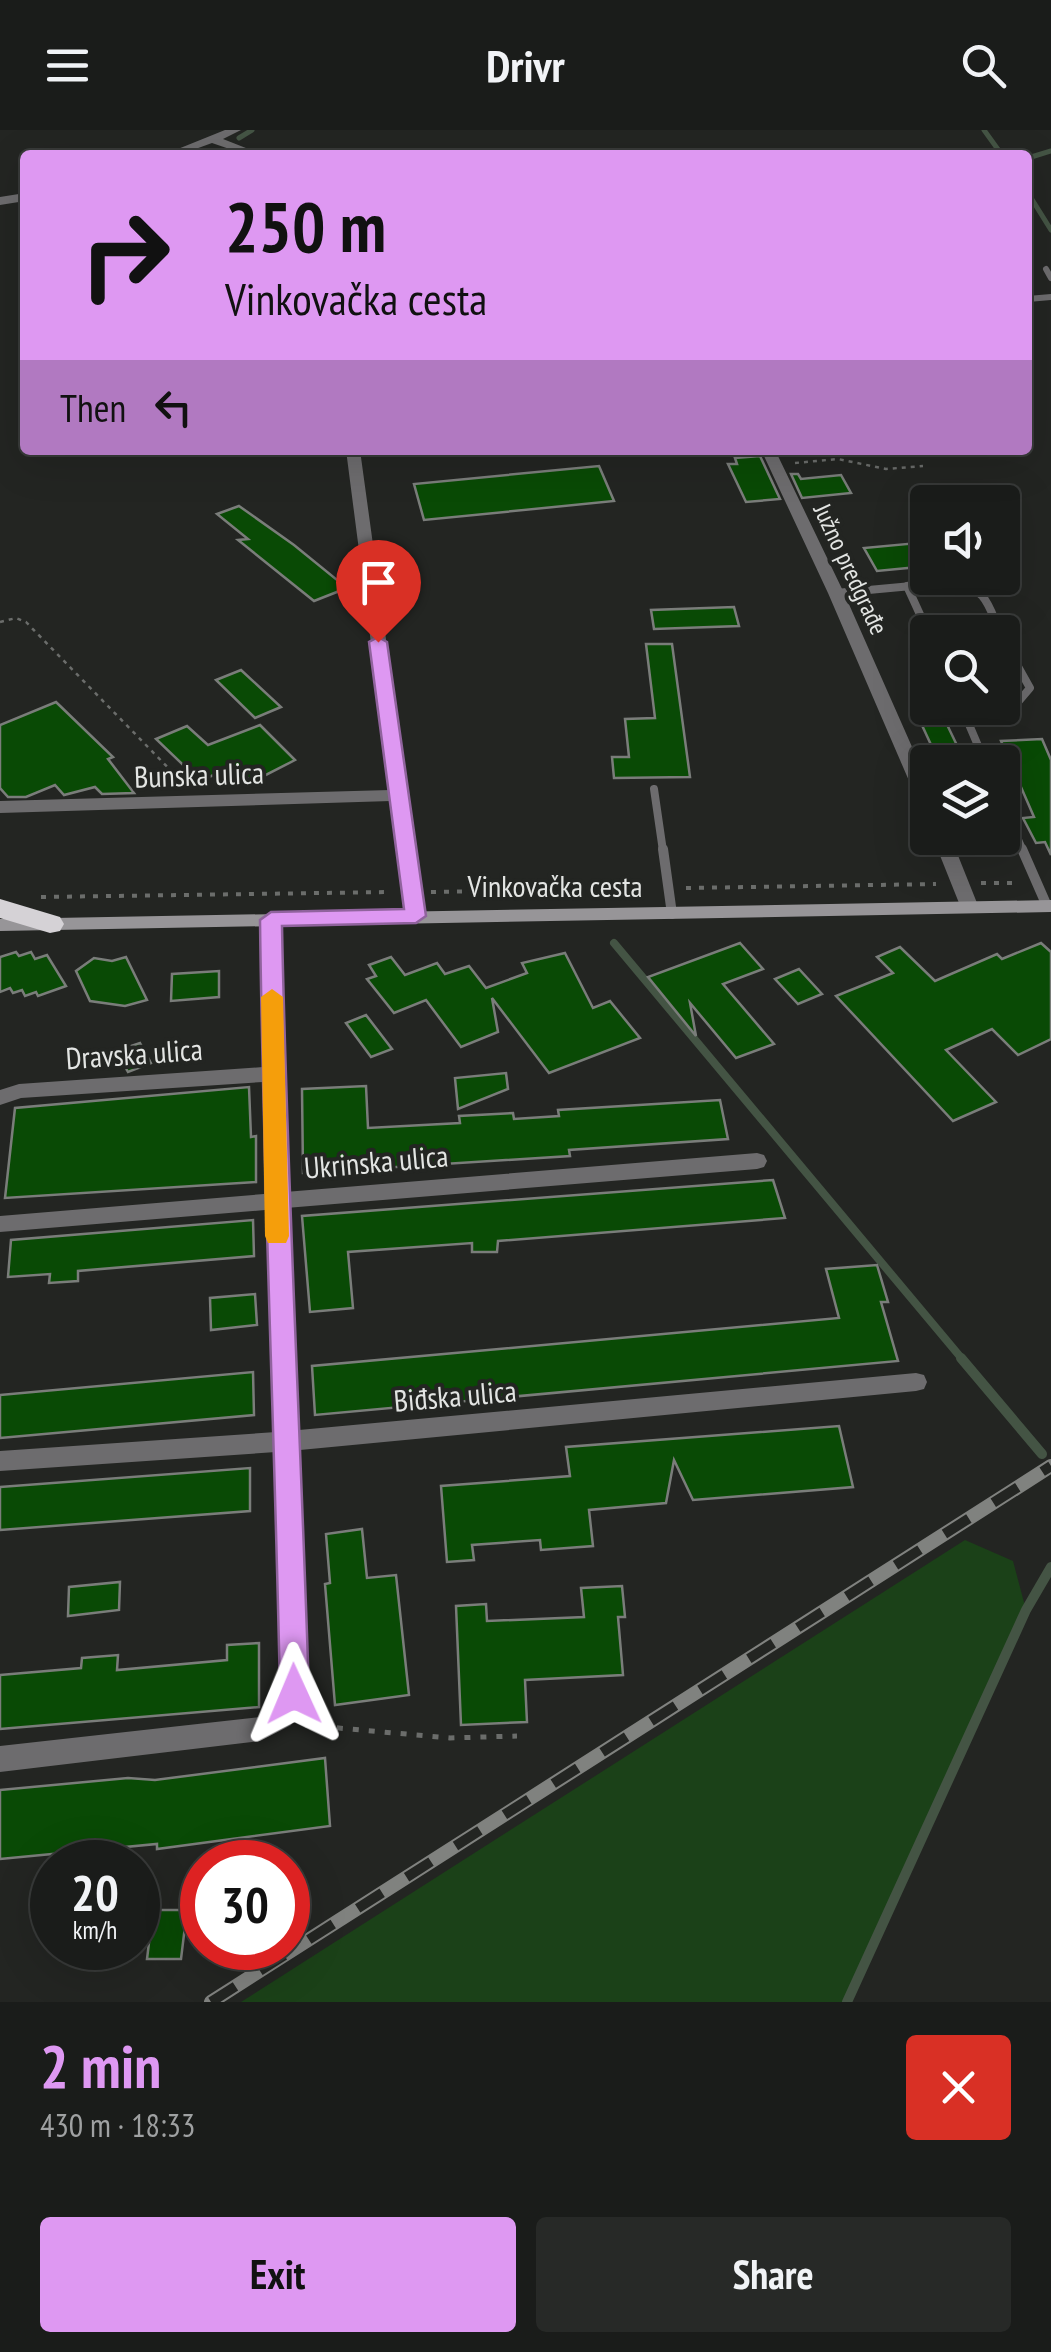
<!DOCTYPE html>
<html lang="en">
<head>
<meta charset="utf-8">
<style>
  :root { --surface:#1a1c1a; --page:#272927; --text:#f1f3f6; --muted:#9fa1a2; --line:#383a39; --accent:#de98f2 }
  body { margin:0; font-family:"PT Sans Narrow",sans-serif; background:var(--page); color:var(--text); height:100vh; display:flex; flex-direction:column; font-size:38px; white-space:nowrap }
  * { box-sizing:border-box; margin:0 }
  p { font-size:32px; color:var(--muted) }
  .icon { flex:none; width:55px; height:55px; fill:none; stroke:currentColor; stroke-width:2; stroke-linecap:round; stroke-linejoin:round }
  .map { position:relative; height:1872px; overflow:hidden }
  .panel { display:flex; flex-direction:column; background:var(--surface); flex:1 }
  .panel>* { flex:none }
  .top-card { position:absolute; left:20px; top:20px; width:1012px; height:305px; border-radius:10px; box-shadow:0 10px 40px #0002,0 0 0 2px var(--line); background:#de98f2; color:#111; overflow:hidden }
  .buttons { position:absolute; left:910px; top:355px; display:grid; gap:20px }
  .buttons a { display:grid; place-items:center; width:110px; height:110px; border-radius:10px; background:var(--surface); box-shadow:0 10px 40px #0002,0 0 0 2px var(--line); font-size:50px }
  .speed { position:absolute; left:30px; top:1710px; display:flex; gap:20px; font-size:50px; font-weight:700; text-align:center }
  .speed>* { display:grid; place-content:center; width:130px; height:130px; border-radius:50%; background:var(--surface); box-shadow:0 10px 40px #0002,0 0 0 2px var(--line); line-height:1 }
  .speed small { font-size:25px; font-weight:400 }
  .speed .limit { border:15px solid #d22; background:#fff; color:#111 }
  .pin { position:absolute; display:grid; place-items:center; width:85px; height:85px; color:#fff; margin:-102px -42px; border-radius:50% 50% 50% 0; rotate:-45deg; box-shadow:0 0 10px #0007 }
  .pin .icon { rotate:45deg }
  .me { position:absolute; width:110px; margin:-55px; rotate:359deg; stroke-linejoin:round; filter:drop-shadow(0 0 8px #0008) }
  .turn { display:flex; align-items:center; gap:35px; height:210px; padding:0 40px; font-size:45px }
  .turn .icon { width:130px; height:130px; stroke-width:2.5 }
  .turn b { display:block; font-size:70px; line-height:85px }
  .then { display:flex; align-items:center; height:95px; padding:0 40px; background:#0003; gap:20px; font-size:38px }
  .round { display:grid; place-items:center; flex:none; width:105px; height:105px; border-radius:10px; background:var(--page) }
  .head { display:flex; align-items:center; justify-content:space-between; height:170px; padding:0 40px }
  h1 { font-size:60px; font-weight:700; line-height:75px; color:var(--accent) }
  .cta { display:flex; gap:20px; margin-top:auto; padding:20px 40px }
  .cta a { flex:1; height:115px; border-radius:10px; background:var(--accent); color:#111; font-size:40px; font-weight:700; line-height:115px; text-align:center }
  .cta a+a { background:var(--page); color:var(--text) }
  header { display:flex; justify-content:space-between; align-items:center; height:130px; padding:0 40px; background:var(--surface); font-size:45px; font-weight:700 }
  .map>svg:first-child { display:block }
  .green { fill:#1b4118 }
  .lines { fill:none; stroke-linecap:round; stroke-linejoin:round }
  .stream-far2 { stroke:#445444; stroke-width:5 }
  .stream-far1 { stroke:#445444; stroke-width:8 }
  .stream { stroke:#445444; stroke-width:10 }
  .building { fill:#094a05; stroke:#7a7d7a; stroke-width:2.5 }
  .path-far2 { stroke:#6b6d6b; stroke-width:2.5; stroke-dasharray:4 5; stroke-linecap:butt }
  .path-far1 { stroke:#6b6d6b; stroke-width:4; stroke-dasharray:5 8; stroke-linecap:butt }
  .path { stroke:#6b6d6b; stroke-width:5; stroke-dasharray:6 10; stroke-linecap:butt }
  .lane-far2 { stroke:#6d6c6e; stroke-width:6 }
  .lane-far1 { stroke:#6d6c6e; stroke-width:8 }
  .lane { stroke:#6d6c6e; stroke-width:10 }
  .street { fill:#6d6c6e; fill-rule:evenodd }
  .secondary { fill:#979598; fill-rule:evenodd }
  .highway { fill:#d5d2d6; fill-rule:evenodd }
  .rail-casing { stroke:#80827f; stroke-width:14 }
  .rail { stroke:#232522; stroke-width:10; stroke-dasharray:29; stroke-linecap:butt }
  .route { fill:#de98f2; stroke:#90639d; stroke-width:2.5 }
  .slow { fill:#f59e0b }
  .labels { text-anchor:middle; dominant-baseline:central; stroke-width:8; stroke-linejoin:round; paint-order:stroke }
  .far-street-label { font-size:25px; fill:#e3e5e3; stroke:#232522 }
  .street-label { font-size:30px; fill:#e3e5e3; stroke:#232522 }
</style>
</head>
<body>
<header><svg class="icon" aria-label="menu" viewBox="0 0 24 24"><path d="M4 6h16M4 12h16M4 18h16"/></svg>Drivr<svg class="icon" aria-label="search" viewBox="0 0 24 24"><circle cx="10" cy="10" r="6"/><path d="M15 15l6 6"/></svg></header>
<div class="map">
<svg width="1051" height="1872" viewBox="0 0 1051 1872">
  <rect width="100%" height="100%" fill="#232522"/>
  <polygon class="green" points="965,1410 1013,1431 1026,1480 847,1872 241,1872"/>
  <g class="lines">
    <g class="stream-far2">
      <polyline points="984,0 1002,25"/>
      <polyline points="239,8 252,0"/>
      <polyline points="1028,28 1051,21"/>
      <polyline points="1028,63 1051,100"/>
    </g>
    <polyline class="stream-far1" points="614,813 963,1230"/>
    <g class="stream">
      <polyline points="961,1228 1042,1324"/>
      <polyline points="847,1872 1026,1480 1051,1437"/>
    </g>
  </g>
  <g class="building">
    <polygon points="760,326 780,369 746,372 728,334 737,334 735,328"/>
    <polygon points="599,336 614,371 424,390 414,354"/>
    <polygon points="791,344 798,344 801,349 841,345 851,363 802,368"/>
    <polygon points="239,376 294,415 347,458 314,471 238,410 248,409 217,384"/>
    <polygon points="928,412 928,436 877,441 864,418"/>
    <polygon points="734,477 739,496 654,499 651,480"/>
    <polygon points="646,514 672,514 690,647 614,648 612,627 629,627 625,589 655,588"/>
    <polygon points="241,540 281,577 255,588 216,550"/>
    <polygon points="56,572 113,627 108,629 134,663 102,664 95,657 64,665 55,655 26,667 8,667 0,658 0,595"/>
    <polygon points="914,578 939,578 965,632 939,632"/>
    <polygon points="260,595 295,630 252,652 234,636 200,651 156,609 187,596 208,615"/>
    <polygon points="1042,609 1051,630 1051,725 1045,712 1036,713 1023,688 1034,687 1001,611"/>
    <polygon points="740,813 763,839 723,854 774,914 736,928 690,873 696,906 648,847"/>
    <polygon points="1041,813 1051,822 1051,909 1018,925 992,899 946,920 996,972 953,991 836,866 893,843 877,827 900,817 935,851 997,824 1002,829"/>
    <polygon points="16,822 19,826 31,822 35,829 47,825 66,856 38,866 36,862 25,866 22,860 13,863 10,858 0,862 0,827"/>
    <polygon points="565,823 593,878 610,871 640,908 549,943 492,868 498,902 461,917 426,870 394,883 367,849 376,846 369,835 391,827 405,845 437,833 445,844 469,836 486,858 527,843 522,833"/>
    <polygon points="126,827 147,870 125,876 90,871 76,841 94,828 112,831"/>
    <polygon points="799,839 822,864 798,874 775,849"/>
    <polygon points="219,841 219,867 171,871 172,844"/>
    <polygon points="366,885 392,919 371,927 346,893"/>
    <polygon points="140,913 151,933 128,942 116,921"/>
    <polygon points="506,943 508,959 458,979 455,948"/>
    <polygon points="366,956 368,998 460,993 459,986 513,983 514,989 559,986 558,980 720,970 728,1009 569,1020 570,1026 303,1043 302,959"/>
    <polygon points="249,957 251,1007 256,1006 256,1052 5,1068 15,978"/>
    <polygon points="773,1050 785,1088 498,1111 497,1122 472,1122 472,1113 348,1122 353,1178 310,1182 302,1086"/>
    <polygon points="253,1090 254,1126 78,1141 78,1151 49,1153 50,1144 8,1147 11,1110"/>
    <polygon points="877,1135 888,1172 881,1172 898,1231 315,1285 312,1236 839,1188 826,1139"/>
    <polygon points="255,1164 257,1195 211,1200 210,1168"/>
    <polygon points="253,1242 254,1285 0,1308 0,1265"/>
    <polygon points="839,1296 853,1357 693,1370 674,1330 666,1373 589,1380 593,1416 541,1420 540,1410 472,1415 474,1430 447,1432 441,1356 570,1346 566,1317"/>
    <polygon points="250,1338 250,1381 0,1400 0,1357"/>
    <polygon points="362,1399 367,1448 396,1445 409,1565 335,1575 325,1454 330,1453 326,1404"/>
    <polygon points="120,1452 119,1480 68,1486 69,1457"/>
    <polygon points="622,1456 625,1487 618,1487 623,1545 525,1550 527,1592 461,1595 456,1476 486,1474 487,1491 584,1487 581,1458"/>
    <polygon points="259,1513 259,1577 0,1599 0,1545 81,1538 82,1528 118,1525 117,1540 227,1530 227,1515"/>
    <polygon points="325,1628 330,1696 157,1719 157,1714 0,1729 0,1660 128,1648 155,1650"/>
    <polygon points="153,1780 187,1780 181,1829 147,1829"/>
  </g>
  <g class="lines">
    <g class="path-far2">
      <polyline points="1028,112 1037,112"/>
      <polyline points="795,333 838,329 886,339 923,336"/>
      <polyline points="0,492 16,488 26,492 182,652"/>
    </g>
    <g class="path-far1">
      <polyline points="981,753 1016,753"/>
      <polyline points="686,758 936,754"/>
      <polyline points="431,762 651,758"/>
      <polyline points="41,767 391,762"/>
    </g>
    <polyline class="path" points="305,1595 450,1608 517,1606"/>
    <g class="lane-far2">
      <polyline points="1046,139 1051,148"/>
      <polyline points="1028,169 1051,167"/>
    </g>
    <g class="lane-far1">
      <polyline points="907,456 928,502"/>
      <path d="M836 463 955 452C987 459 988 475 1000 502"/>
      <polyline points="962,578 985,632"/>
      <polyline points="968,592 1012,579 1030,558 1002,508"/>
      <polyline points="654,659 663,721"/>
      <polyline points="1002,673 1023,721"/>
    </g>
    <g class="lane">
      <polyline points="663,719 672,784"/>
      <polyline points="1022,719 1047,776"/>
    </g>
    <g class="street">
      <polygon points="225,0 241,0 223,9 264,25 247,25 212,13 179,25 163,25"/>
      <polygon points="25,63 25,71 0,75 0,67"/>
      <polygon points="346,320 360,320 424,786 422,790 408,790 406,786 391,671 0,683 0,671 390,660"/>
      <polygon points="771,322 778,326 844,463 928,653 928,679 919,674 828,463 764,326"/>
      <polygon points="933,708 951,708 979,778 977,782 963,782 961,778"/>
      <polygon points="271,784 280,790 285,1062 757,1023 764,1025 767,1031 764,1037 757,1039 286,1078 299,1300 916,1243 924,1245 927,1252 924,1259 916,1261 300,1320 307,1564 291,1595 260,1611 0,1642 0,1616 260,1587 273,1578 281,1564 276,1322 0,1341 0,1321 276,1302 265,1080 0,1102 0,1086 264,1064 263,952 21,968 0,975 0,960 19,954 263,937 262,790"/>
    </g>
    <polygon class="secondary" points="1051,770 1051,782 0,801 0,789"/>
    <polygon class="highway" points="0,769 60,787 64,794 60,801 50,803 0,788"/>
    <g class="rail-casing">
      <polyline id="rail" points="211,1872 1051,1336"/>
    </g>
    <use href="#rail" class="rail"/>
  </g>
  <path class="route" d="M378 507 387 512 426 786 416 793 282 796C287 1053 301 1308 309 1564L305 1574 294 1578 284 1574 280 1564C275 1306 263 1048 260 790L271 782 404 779 369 512Z"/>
  <polygon class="slow" points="272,859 283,867 289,1106 286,1113 268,1113 265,1106 261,867"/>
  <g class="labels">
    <g class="far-street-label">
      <text transform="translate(851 439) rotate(65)">Južno predgrađe</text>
    </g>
    <g class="street-label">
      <text transform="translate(199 644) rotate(-2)">Bunska ulica</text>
      <text x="555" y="755">Vinkovačka cesta</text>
      <text transform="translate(134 923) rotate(-4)">Dravska ulica</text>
      <text transform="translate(376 1031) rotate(-5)">Ukrinska ulica</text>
      <text transform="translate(455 1265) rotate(-5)">Biđska ulica</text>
    </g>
  </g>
</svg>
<div class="buttons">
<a><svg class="icon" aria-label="sound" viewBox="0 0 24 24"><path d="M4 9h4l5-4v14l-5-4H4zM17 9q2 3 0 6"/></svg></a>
<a><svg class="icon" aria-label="search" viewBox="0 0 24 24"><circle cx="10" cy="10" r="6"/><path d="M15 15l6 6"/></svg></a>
<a><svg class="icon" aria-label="layers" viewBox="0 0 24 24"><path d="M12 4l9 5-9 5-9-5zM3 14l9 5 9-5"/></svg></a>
</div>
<div class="speed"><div>20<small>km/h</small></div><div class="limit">30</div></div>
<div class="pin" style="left:378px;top:512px;background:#d93025"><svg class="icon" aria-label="arrive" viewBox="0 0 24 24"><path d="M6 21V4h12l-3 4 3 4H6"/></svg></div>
<svg class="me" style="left:294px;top:1564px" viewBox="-20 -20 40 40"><path d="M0-17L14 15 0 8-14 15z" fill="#de98f2" stroke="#fff" stroke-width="4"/></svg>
<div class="top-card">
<div class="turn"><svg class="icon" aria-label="right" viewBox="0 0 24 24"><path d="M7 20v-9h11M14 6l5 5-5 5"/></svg><div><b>250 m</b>Vinkovačka cesta</div></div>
<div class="then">Then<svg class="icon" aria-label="left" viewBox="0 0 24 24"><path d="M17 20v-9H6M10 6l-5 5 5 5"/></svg></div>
</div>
</div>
<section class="panel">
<div class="head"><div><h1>2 min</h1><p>430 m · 18:33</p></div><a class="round" style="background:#d93025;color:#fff"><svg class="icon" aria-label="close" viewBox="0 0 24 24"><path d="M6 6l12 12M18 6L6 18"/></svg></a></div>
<div class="cta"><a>Exit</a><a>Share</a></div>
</section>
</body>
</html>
